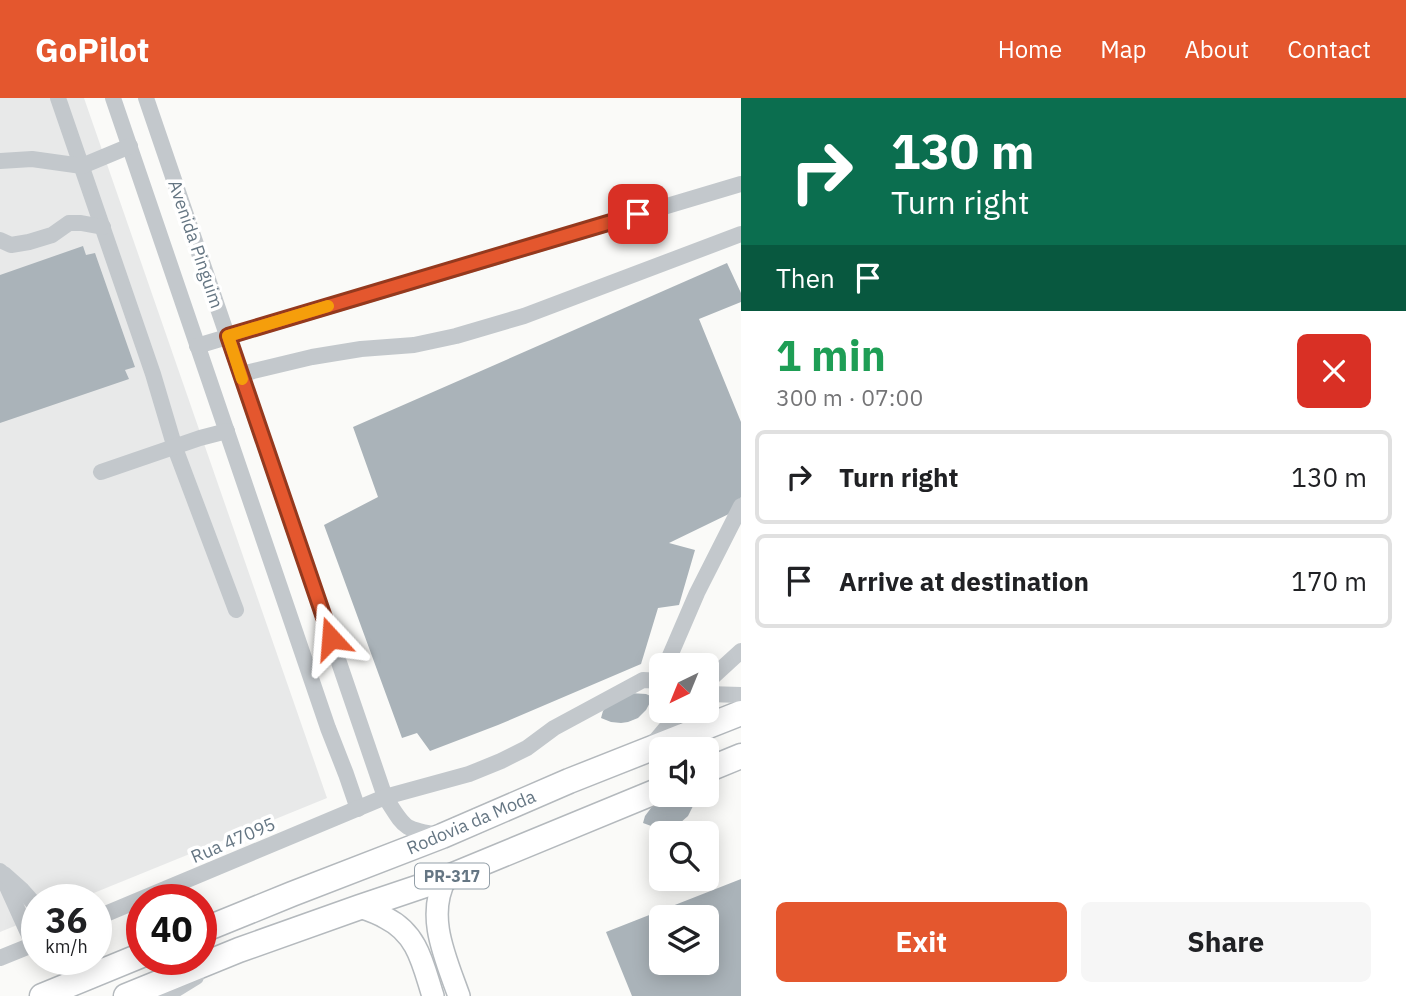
<!DOCTYPE html>
<html lang="en">
<head>
<meta charset="utf-8">
<style>
  :root { --surface:#fff; --page:#f6f6f6; --text:#202124; --muted:#757577; --line:#e0e0e0; --accent:#e4572e }
  body { margin:0; font-family:"IBM Plex Sans",sans-serif; background:var(--page); color:var(--text); height:100vh; display:flex; flex-direction:column; font-size:26px; white-space:nowrap }
  * { box-sizing:border-box; margin:0 }
  p { font-size:23px; color:var(--muted) }
  .icon { flex:none; width:38px; height:38px; fill:none; stroke:currentColor; stroke-width:2; stroke-linecap:round; stroke-linejoin:round }
  .map { position:relative; flex:1; overflow:hidden }
  .side { display:flex; flex-direction:column; background:var(--surface); width:665px }
  .side>* { flex:none }
  .banner { background:#0b6e4f; color:#fff; overflow:hidden }
  .needle { width:46px; rotate:223deg }
  .buttons { position:absolute; left:649px; top:555px; display:grid; gap:14px }
  .buttons a { display:grid; place-items:center; width:70px; height:70px; border-radius:10px; background:var(--surface); box-shadow:0 4px 18px #0003; font-size:35px }
  .speed { position:absolute; left:21px; top:786px; display:flex; gap:14px; font-size:35px; font-weight:700; text-align:center }
  .speed>* { display:grid; place-content:center; width:91px; height:91px; border-radius:50%; background:var(--surface); box-shadow:0 4px 18px #0003; line-height:1 }
  .speed small { font-size:18px; font-weight:400 }
  .speed .limit { border:10px solid #d22; background:#fff; color:#111 }
  .pin { position:absolute; display:grid; place-items:center; width:60px; height:60px; color:#fff; margin:-30px; border-radius:14px; box-shadow:0 4px 10px #0006 }
  .me { position:absolute; width:77px; margin:-38px; rotate:341deg; stroke-linejoin:round; filter:drop-shadow(0 0 5px #0008) }
  .turn { display:flex; align-items:center; gap:24px; height:147px; padding:0 35px; font-size:32px }
  .turn .icon { width:91px; height:91px; stroke-width:2.5 }
  .turn b { display:block; font-size:49px; line-height:60px }
  .then { display:flex; align-items:center; height:66px; padding:0 35px; background:#0003; gap:14px; font-size:26px }
  .round { display:grid; place-items:center; flex:none; width:74px; height:74px; border-radius:10px; background:var(--page) }
  .summary { display:flex; align-items:center; justify-content:space-between; height:119px; padding:0 35px }
  h1 { font-size:42px; font-weight:700; line-height:52px; color:#1e9e55 }
  .primary-button { display:flex; gap:14px; margin-top:auto; padding:14px 35px }
  .primary-button a { flex:1; height:80px; border-radius:10px; background:var(--accent); color:#fff; font-size:28px; font-weight:700; line-height:80px; text-align:center }
  .primary-button a+a { background:var(--page); color:var(--text) }
  ul { padding:0; list-style:none }
  li { display:flex; align-items:center; gap:21px; height:94px; margin:0 14px 10px; padding:0 21px; border:4px solid var(--line); border-radius:10px }
  li div { flex:1 }
  li b { display:block; font-size:26px }
  li em { font-style:normal }
  header { display:flex; align-items:center; gap:42px; box-sizing:border-box; height:98px; padding:0 35px; background:var(--accent); color:#fff }
  header strong { font-size:33px }
  nav { display:flex; gap:38px; margin-inline-start:auto; font-size:24px }
  main { display:flex; flex:1; min-height:0 }
  .map>svg:first-child { display:block }
  .built { fill:#e8e9e9 }
  .building { fill:#aab3b9; fill-rule:evenodd }
  .lines { fill:none; stroke-linecap:round; stroke-linejoin:round }
  .major-casing { stroke:#b5babe; stroke-width:24 }
  .highway-casing { stroke:#b4b9bd; stroke-width:27 }
  .minor { stroke:#c3c8cc; stroke-width:16 }
  .major { stroke:#fff; stroke-width:21 }
  .highway { stroke:#fff; stroke-width:24 }
  .route-casing { stroke:#94391e; stroke-width:18 }
  .route { stroke:#e4572e; stroke-width:12 }
  .slow { stroke:#f59e0b; stroke-width:12 }
  .labels { text-anchor:middle; dominant-baseline:central; stroke-width:7; stroke-linejoin:round; paint-order:stroke }
  .shield { fill:#fff; stroke:#939fa8; stroke-width:2 }
  .shield-label { font-size:16px; font-weight:bold; fill:#657683 }
  .street-label { font-size:18px; fill:#657683; stroke:#fff }
</style>
</head>
<body>
<header>
<strong>GoPilot</strong>
<nav><a>Home</a><a>Map</a><a>About</a><a>Contact</a></nav>
</header>
<main>
<div class="map">
<svg width="741" height="898" viewBox="0 0 741 898">
  <rect width="100%" height="100%" fill="#fafaf8"/>
  <polygon class="built" points="0,0 84,0 327,700 79,801 37,802 37,819 0,834"/>
  <g class="building">
    <polygon points="83,148 86,157 95,155 135,269 125,272 129,281 0,325 0,177"/>
    <polygon points="727,165 741,195 741,204 699,221 741,324 741,399 735,413 669,445 695,452 679,507 658,510 641,566 498,627 430,653 417,635 402,640 324,427 378,399 353,329"/>
    <polygon points="630,595 646,596 653,599 646,612 638,620 628,624 621,625 611,624 601,620 603,613 609,605"/>
    <polygon points="672,700 688,701 695,704 688,718 680,725 670,729 663,730 654,729 643,725 645,718 651,710 658,705"/>
    <path d="M741 781V898H632L606 834ZM662 819H707V864H662Z"/>
  </g>
  <g class="lines">
    <g class="major-casing">
      <g id="major">
        <path d="M446 780C425 818 446 861 459 898"/>
        <path d="M360 809C369 812 378 815 386 820 418 836 423 867 433 898"/>
      </g>
    </g>
    <g class="highway-casing">
      <g id="highway">
        <polyline points="707,672 741,658"/>
        <polyline points="201,833 292,796 442,738 569,683 741,615"/>
        <polyline points="42,898 142,857"/>
        <polyline points="126,898 239,852 360,809 446,780 662,691"/>
      </g>
    </g>
    <g class="minor">
      <polyline points="58,0 153,276 175,350 236,512"/>
      <polyline points="113,0 328,630 346,676 358,711"/>
      <path d="M146 0 385 699C405 730 402 731 439 737"/>
      <polyline points="0,63 32,61 82,68 130,48"/>
      <polyline points="0,142 11,147 29,144 52,137 69,125 81,125 103,129"/>
      <polyline points="197,248 741,86"/>
      <polyline points="241,276 312,259 361,251 414,247 456,238 524,218 741,136"/>
      <polyline points="101,374 200,340 227,333"/>
      <polyline points="666,567 697,495 741,408"/>
      <polyline points="707,584 741,553"/>
      <polyline points="707,596 741,597"/>
      <polyline points="651,648 681,612"/>
      <polyline points="0,773 33,846"/>
      <polyline points="4,776 22,792 37,809"/>
      <polyline points="96,820 385,699 469,676 501,663 527,650 554,630 643,582 662,583"/>
      <polyline points="0,860 37,845"/>
      <polyline points="165,898 196,879"/>
    </g>
    <use href="#major" class="major"/>
    <use href="#highway" class="highway"/>
  </g>
  <g class="lines">
    <g class="route-casing">
      <polyline id="route" points="331,540 228,238 638,116"/>
    </g>
    <use href="#route" class="route"/>
    <polyline class="slow" points="242,281 228,238 328,208"/>
  </g>
  <g class="labels">
    <rect class="shield" x="415" y="765.5" width="74" height="25" rx="5"/>
    <g class="shield-label">
      <text x="452" y="778">PR-317</text>
    </g>
    <g class="street-label">
      <text transform="translate(196 146) rotate(71)">Avenida Pinguim</text>
      <text transform="translate(471 724) rotate(-23)">Rodovia da Moda</text>
      <text transform="translate(233 742) rotate(-23)">Rua 47095</text>
    </g>
  </g>
</svg>
<div class="buttons">
<a><svg class="needle" viewBox="-14 -14 28 28"><path d="M0-13l5 13h-10z" fill="#e53935"/><path d="M0 13l5-13h-10z" fill="#757577"/></svg></a>
<a><svg class="icon" aria-label="sound" viewBox="0 0 24 24"><path d="M4 9h4l5-4v14l-5-4H4zM17 9q2 3 0 6"/></svg></a>
<a><svg class="icon" aria-label="search" viewBox="0 0 24 24"><circle cx="10" cy="10" r="6"/><path d="M15 15l6 6"/></svg></a>
<a><svg class="icon" aria-label="layers" viewBox="0 0 24 24"><path d="M12 4l9 5-9 5-9-5zM3 14l9 5 9-5"/></svg></a>
</div>
<div class="speed"><div>36<small>km/h</small></div><div class="limit">40</div></div>
<div class="pin" style="left:638px;top:116px;background:#d93025"><svg class="icon" aria-label="arrive" viewBox="0 0 24 24"><path d="M6 21V4h12l-3 4 3 4H6"/></svg></div>
<svg class="me" style="left:331px;top:540px" viewBox="-20 -20 40 40"><path d="M0-17L14 15 0 8-14 15z" fill="#e4572e" stroke="#fff" stroke-width="4"/></svg>
</div>
<section class="side">
<div class="banner">
<div class="turn"><svg class="icon" aria-label="right" viewBox="0 0 24 24"><path d="M7 20v-9h11M14 6l5 5-5 5"/></svg><div><b>130 m</b>Turn right</div></div>
<div class="then">Then<svg class="icon" aria-label="arrive" viewBox="0 0 24 24"><path d="M6 21V4h12l-3 4 3 4H6"/></svg></div>
</div>
<div class="summary"><div><h1>1 min</h1><p>300 m · 07:00</p></div><a class="round" style="background:#d93025;color:#fff"><svg class="icon" aria-label="close" viewBox="0 0 24 24"><path d="M6 6l12 12M18 6L6 18"/></svg></a></div>
<ul>
<li><svg class="icon" aria-label="right" viewBox="0 0 24 24"><path d="M7 20v-9h11M14 6l5 5-5 5"/></svg><div><b>Turn right</b></div><em>130 m</em></li>
<li><svg class="icon" aria-label="arrive" viewBox="0 0 24 24"><path d="M6 21V4h12l-3 4 3 4H6"/></svg><div><b>Arrive at destination</b></div><em>170 m</em></li>
</ul>
<div class="primary-button"><a>Exit</a><a>Share</a></div>
</section>
</main>
</body>
</html>
